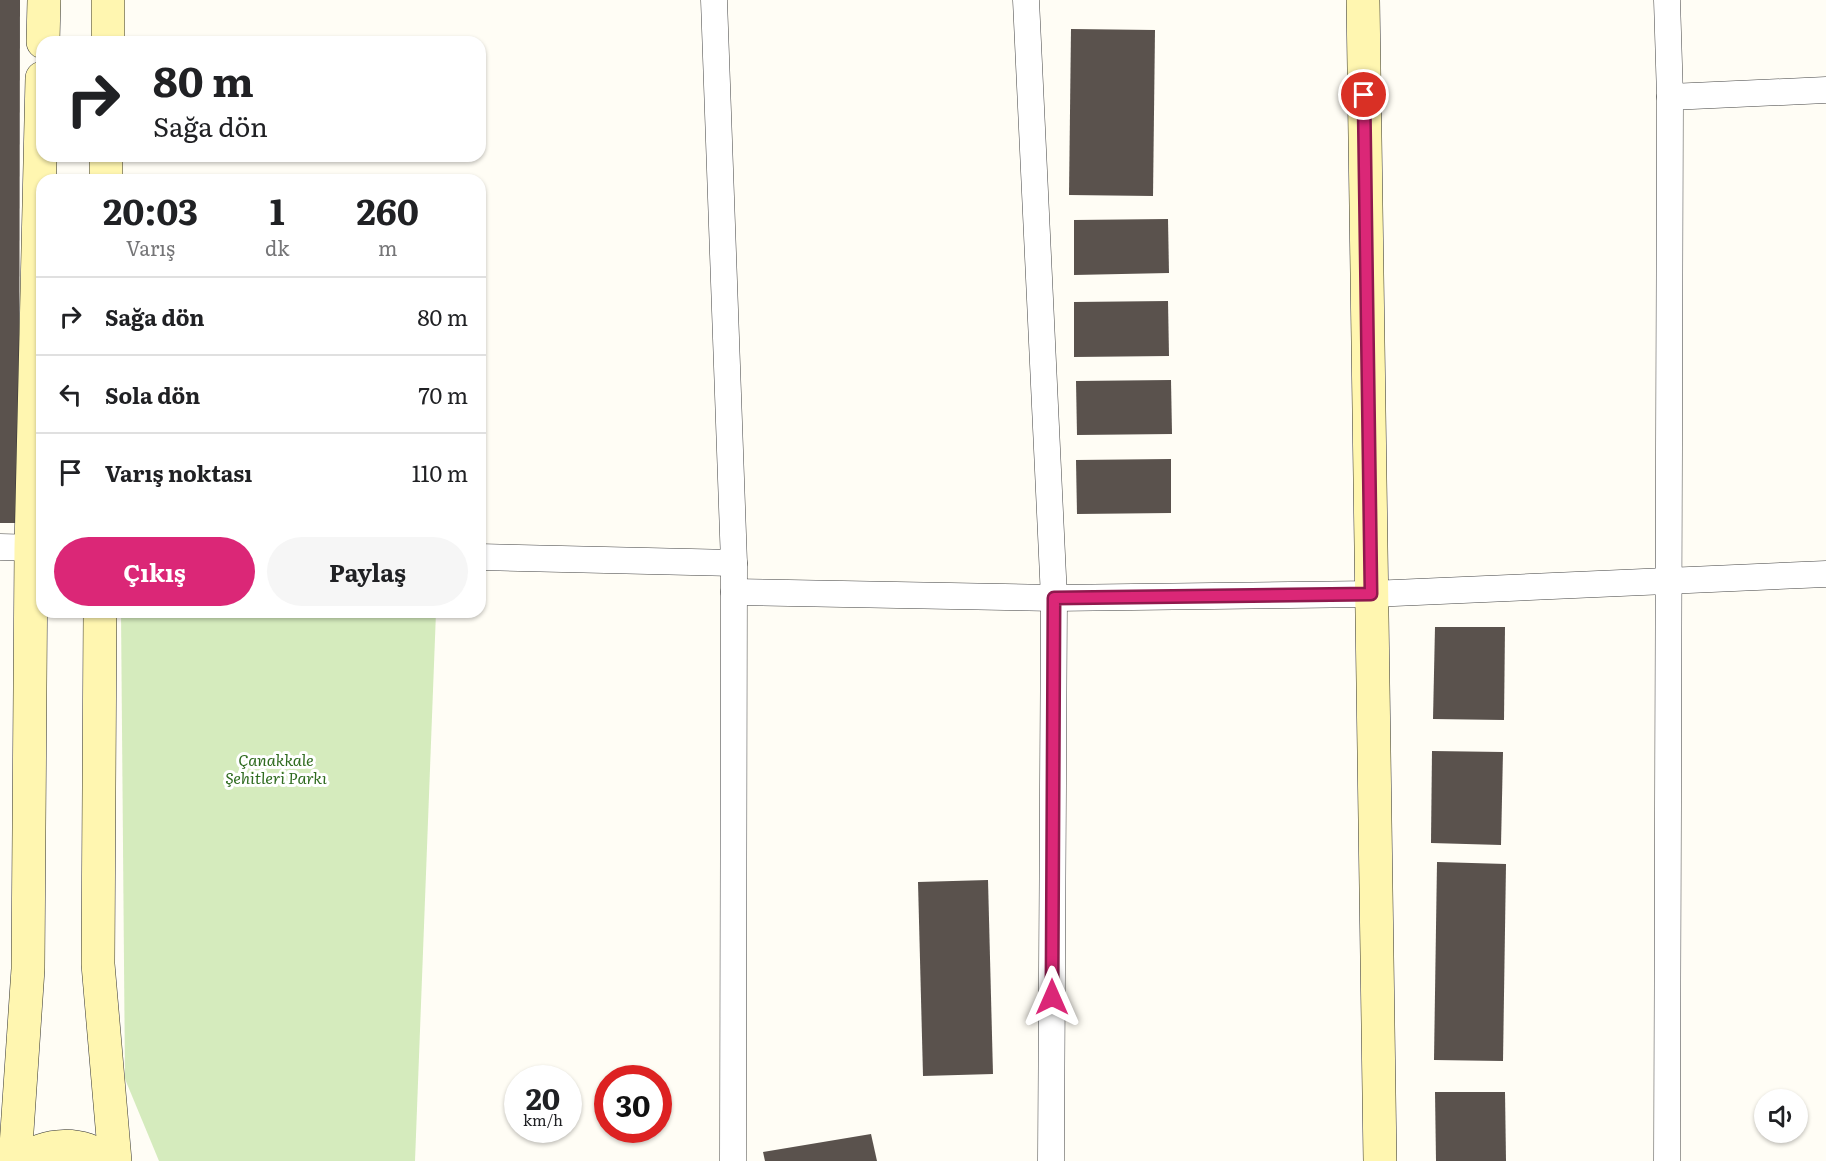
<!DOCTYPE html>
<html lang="tr">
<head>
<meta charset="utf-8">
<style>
  :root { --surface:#fff; --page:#f6f6f6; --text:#202124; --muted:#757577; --line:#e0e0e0; --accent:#db2777 }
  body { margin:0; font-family:Literata,serif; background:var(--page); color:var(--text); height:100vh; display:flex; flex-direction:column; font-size:22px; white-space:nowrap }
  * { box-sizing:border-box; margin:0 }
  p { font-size:20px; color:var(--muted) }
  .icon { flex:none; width:33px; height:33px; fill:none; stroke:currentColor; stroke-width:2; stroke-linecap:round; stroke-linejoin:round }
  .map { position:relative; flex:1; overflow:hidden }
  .panel { position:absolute; left:36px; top:174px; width:450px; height:444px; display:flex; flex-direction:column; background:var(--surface); border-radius:18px; box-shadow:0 2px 4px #0004 }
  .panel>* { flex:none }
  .hud { position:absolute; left:36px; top:36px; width:450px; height:126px; border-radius:18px; box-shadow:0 2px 4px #0004; background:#fff; color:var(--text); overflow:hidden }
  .buttons { position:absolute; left:1754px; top:1089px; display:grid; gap:12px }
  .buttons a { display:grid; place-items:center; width:54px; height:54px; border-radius:50%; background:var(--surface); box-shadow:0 2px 4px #0004; font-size:30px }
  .speed { position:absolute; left:504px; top:1065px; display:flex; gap:12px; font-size:30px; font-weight:700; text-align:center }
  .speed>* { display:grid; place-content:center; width:78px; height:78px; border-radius:50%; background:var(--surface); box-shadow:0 2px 4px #0004; line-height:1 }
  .speed small { font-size:15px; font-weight:400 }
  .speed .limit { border:9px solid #d22; background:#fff; color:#111 }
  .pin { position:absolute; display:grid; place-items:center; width:51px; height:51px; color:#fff; margin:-26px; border:3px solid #fff; border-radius:50%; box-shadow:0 2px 6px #0007 }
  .me { position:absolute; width:66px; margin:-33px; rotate:0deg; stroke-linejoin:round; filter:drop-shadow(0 0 4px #0008) }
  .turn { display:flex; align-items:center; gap:21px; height:126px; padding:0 18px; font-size:27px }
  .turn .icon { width:78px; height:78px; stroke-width:2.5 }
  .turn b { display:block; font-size:42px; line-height:51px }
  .eta { display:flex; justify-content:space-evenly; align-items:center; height:102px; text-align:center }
  .eta b { font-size:36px; font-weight:700; line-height:42px }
  .cta { display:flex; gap:12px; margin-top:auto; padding:12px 18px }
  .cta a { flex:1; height:69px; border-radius:36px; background:var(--accent); color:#fff; font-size:24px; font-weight:700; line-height:69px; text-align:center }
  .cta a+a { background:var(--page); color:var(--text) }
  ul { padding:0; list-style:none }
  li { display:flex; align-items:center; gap:18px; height:78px; padding:0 18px; border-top:2px solid var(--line) }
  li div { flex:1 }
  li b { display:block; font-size:22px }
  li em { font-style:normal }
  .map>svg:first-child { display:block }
  .green { fill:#d5ebbd }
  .building { fill:#5a524d }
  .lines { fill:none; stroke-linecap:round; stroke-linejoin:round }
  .street-casing { stroke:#444; stroke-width:27 }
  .secondary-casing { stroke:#333; stroke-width:34 }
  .street { stroke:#fff; stroke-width:26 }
  .secondary { stroke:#fff6b0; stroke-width:33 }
  .route-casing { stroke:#8e194d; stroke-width:15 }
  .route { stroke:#db2777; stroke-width:10 }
  .labels { text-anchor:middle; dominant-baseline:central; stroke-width:6; stroke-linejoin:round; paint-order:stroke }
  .park-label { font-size:16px; font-style:italic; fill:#2f6b1f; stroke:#fff }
</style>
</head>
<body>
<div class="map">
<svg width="1826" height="1161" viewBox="0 0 1826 1161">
  <rect width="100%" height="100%" fill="#fffdf5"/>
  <polygon class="green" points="121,612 436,612 415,1161 159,1161 125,1079"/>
  <g class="building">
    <polygon points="0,0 20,0 19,523 0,523"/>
    <polygon points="1071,29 1155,30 1153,196 1069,195"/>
    <polygon points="1168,219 1169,273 1074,275 1074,220"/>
    <polygon points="1168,301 1169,356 1074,357 1074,302"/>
    <polygon points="1171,380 1172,434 1077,435 1076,381"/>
    <polygon points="1171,459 1171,513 1077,514 1076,460"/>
    <polygon points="1435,627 1505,627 1504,720 1433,719"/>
    <polygon points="1432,751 1503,752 1501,845 1431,843"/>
    <polygon points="1437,862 1506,864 1503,1061 1434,1060"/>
    <polygon points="988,880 993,1074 923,1076 918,882"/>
    <polygon points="1435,1092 1505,1092 1506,1161 1436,1161"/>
    <polygon points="871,1134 877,1161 765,1161 763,1152"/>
  </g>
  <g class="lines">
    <g class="street-casing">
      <g id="street">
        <polyline points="714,0 734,563 733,1161"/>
        <polyline points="1026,0 1054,598 1051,1161"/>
        <polyline points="1670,97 1826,90"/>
        <polyline points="0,547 42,548"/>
        <polyline points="480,557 734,563"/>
        <polyline points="734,592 1054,598 1371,594 1826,574"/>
        <polyline points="1667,1161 1670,97 1667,0"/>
      </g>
    </g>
    <g class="secondary-casing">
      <g id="secondary">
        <polyline points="1363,0 1380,1161"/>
        <polyline points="43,42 44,0"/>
        <polyline points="108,42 108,0"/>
        <polyline points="106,180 106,156"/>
        <polyline points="100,612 98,964 115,1161"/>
        <polyline points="15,1161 28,969 31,548 42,78"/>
        <path d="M20 1161C47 1143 80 1140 107 1161"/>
      </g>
    </g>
    <use href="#street" class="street"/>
    <use href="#secondary" class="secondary"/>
  </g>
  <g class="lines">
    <g class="route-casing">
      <polyline id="route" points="1052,997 1054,598 1371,594 1364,95"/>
    </g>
    <use href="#route" class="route"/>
  </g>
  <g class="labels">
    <g class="park-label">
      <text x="276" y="759">Çanakkale<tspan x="276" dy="18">Şehitleri Parkı</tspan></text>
    </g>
  </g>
</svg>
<div class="buttons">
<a><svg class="icon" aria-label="sound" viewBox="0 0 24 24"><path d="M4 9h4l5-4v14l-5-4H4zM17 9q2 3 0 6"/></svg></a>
</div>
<div class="speed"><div>20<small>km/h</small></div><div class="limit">30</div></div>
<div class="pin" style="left:1364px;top:95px;background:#d93025"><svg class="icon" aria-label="arrive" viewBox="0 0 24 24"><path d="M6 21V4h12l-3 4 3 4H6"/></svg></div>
<svg class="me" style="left:1052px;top:997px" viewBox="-20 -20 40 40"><path d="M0-17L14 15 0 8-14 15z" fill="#db2777" stroke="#fff" stroke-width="4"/></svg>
<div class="hud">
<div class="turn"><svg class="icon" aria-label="right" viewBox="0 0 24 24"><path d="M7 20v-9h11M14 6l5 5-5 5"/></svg><div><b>80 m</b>Sağa dön</div></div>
</div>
<section class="panel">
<div class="eta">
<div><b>20:03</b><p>Varış</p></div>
<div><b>1</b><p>dk</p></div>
<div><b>260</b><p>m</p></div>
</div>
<ul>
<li><svg class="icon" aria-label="right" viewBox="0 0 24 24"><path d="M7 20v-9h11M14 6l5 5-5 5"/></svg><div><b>Sağa dön</b></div><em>80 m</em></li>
<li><svg class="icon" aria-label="left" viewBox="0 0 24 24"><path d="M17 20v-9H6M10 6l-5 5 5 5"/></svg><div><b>Sola dön</b></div><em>70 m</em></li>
<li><svg class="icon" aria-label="arrive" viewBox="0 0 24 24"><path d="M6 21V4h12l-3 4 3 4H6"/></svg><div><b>Varış noktası</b></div><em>110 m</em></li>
</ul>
<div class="cta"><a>Çıkış</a><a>Paylaş</a></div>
</section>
</div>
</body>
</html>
